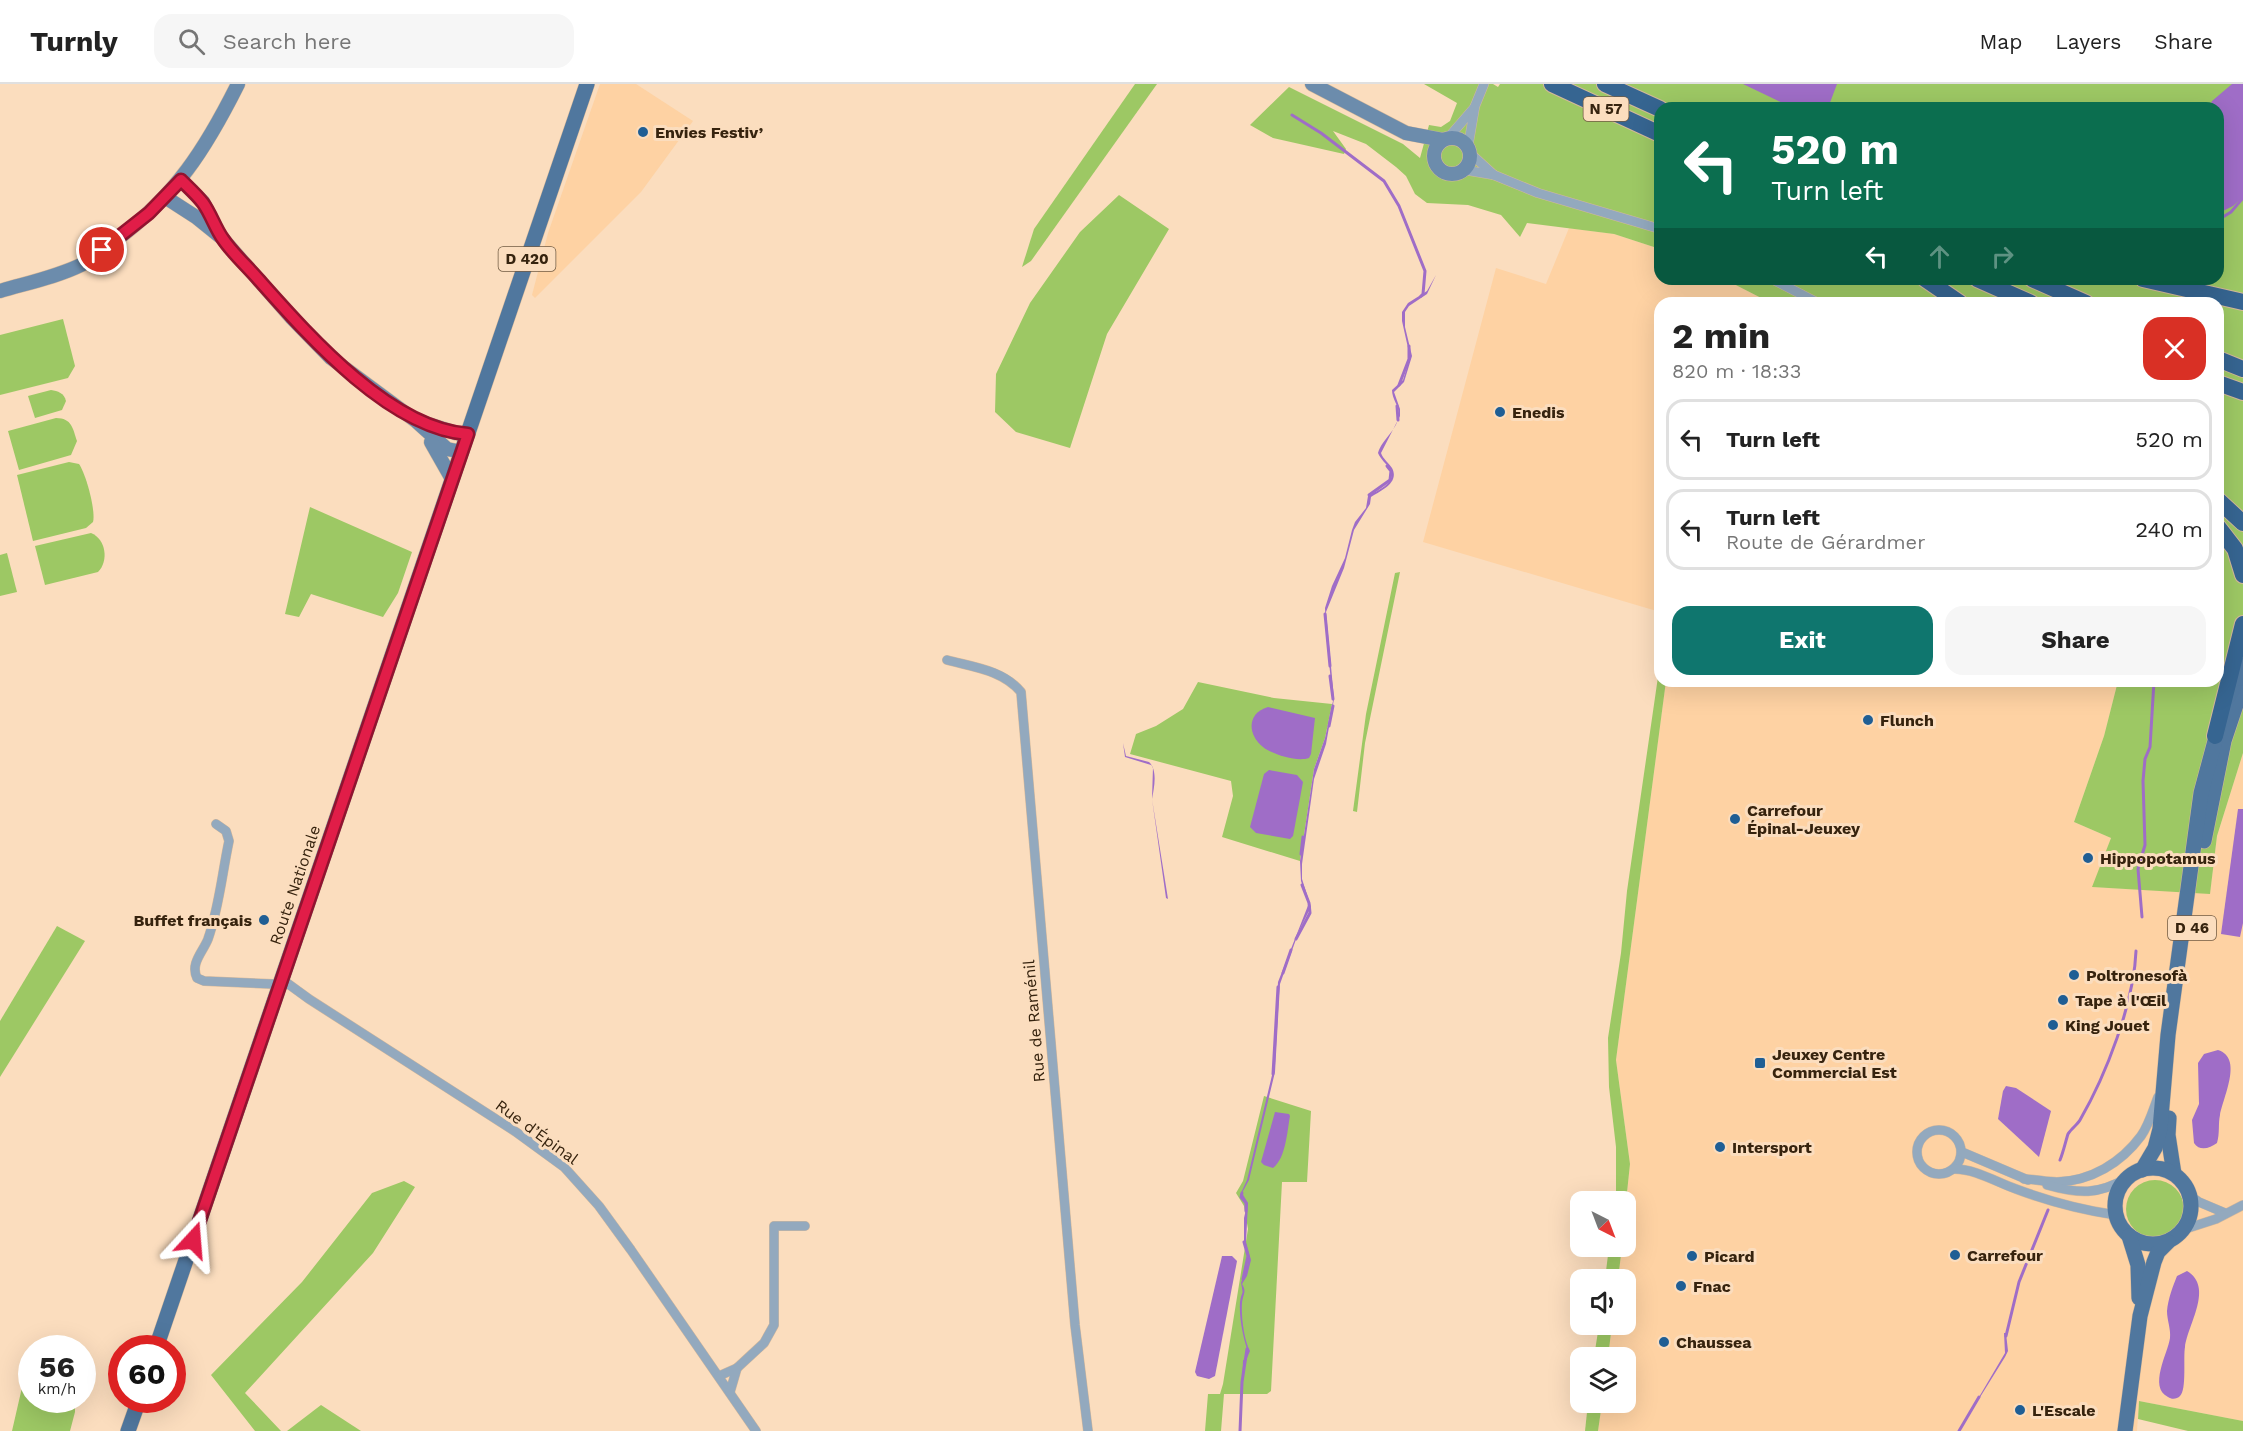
<!DOCTYPE html>
<html lang="en">
<head>
<meta charset="utf-8">
<style>
  :root { --surface:#fff; --page:#f6f6f6; --text:#222; --muted:#767676; --line:#e0e0e0; --accent:#0f766e }
  body { margin:0; font-family:"Work Sans",sans-serif; background:var(--page); color:var(--text); height:100vh; display:flex; flex-direction:column; font-size:22px; white-space:nowrap }
  * { box-sizing:border-box; margin:0 }
  p { font-size:20px; color:var(--muted) }
  .icon { flex:none; width:33px; height:33px; fill:none; stroke:currentColor; stroke-width:2; stroke-linecap:round; stroke-linejoin:round }
  .map { position:relative; flex:1; overflow:hidden }
  .side { position:absolute; left:1654px; top:213px; width:570px; height:390px; display:flex; flex-direction:column; background:var(--surface); border-radius:18px; box-shadow:0 6px 24px #0002 }
  .side>* { flex:none }
  .guide { position:absolute; left:1654px; top:18px; width:570px; height:183px; border-radius:18px; box-shadow:0 6px 24px #0002; background:#0b6e4f; color:#fff; overflow:hidden }
  .needle { width:39px; rotate:138deg }
  .fabs { position:absolute; left:1570px; top:1107px; display:grid; gap:12px }
  .fabs a { display:grid; place-items:center; width:66px; height:66px; border-radius:12px; background:var(--surface); box-shadow:0 6px 24px #0002; font-size:30px }
  .speed { position:absolute; left:18px; top:1251px; display:flex; gap:12px; font-size:30px; font-weight:700; text-align:center }
  .speed>* { display:grid; place-content:center; width:78px; height:78px; border-radius:50%; background:var(--surface); box-shadow:0 6px 24px #0002; line-height:1 }
  .speed small { font-size:15px; font-weight:400 }
  .speed .limit { border:9px solid #d22; background:#fff; color:#111 }
  .pin { position:absolute; display:grid; place-items:center; width:51px; height:51px; color:#fff; margin:-26px; border:3px solid #fff; border-radius:50%; box-shadow:0 2px 6px #0007 }
  .me { position:absolute; width:66px; margin:-33px; rotate:19deg; stroke-linejoin:round; filter:drop-shadow(0 0 4px #0008) }
  .turn { display:flex; align-items:center; gap:21px; height:126px; padding:0 18px; font-size:27px }
  .turn .icon { width:78px; height:78px; stroke-width:2.5 }
  .turn b { display:block; font-size:42px; line-height:51px }
  .lanes { display:flex; align-items:center; height:57px; padding:0 18px; background:#0003; justify-content:center; gap:30px; direction:ltr }
  .lanes .off { opacity:.35 }
  .round { display:grid; place-items:center; flex:none; width:63px; height:63px; border-radius:18px; background:var(--page) }
  .head { display:flex; align-items:center; justify-content:space-between; height:102px; padding:0 18px }
  h1 { font-size:36px; font-weight:700; line-height:45px }
  .cta { display:flex; gap:12px; margin-top:auto; padding:12px 18px }
  .cta a { flex:1; height:69px; border-radius:18px; background:var(--accent); color:#fff; font-size:24px; font-weight:700; line-height:69px; text-align:center }
  .cta a+a { background:var(--page); color:var(--text) }
  ul { padding:0; list-style:none }
  li { display:flex; align-items:center; gap:18px; height:81px; margin:0 12px 9px; padding:0 6px; border:3px solid var(--line); border-radius:18px }
  li div { flex:1 }
  li b { display:block; font-size:22px }
  li em { font-style:normal }
  header { display:flex; align-items:center; gap:36px; box-sizing:border-box; height:84px; padding:0 30px; background:var(--surface); border-bottom:2px solid var(--line) }
  header strong { font-size:28px }
  nav { display:flex; gap:33px; margin-inline-start:auto; font-size:21px }
  .search { width:420px; height:54px; background:var(--page); display:flex; align-items:center; gap:15px; box-sizing:border-box; padding:0 21px; border-radius:18px; color:var(--muted); font-size:22px }
  .map>svg:first-child { display:block }
  .built { fill:#fed2a3 }
  .green { fill:#9dc864 }
  .water { fill:#9f6dc7 }
  .lines { fill:none; stroke-linecap:round; stroke-linejoin:round }
  .stream { stroke:#9f6dc7; stroke-width:3 }
  .street-casing { stroke:#d4b89b; stroke-width:10 }
  .secondary-casing { stroke:#d4b89b; stroke-width:15 }
  .primary-casing { stroke:#d4b89b; stroke-width:16 }
  .highway-casing { stroke:#d4b89b; stroke-width:18 }
  .street { stroke:#93a9be; stroke-width:9 }
  .secondary { stroke:#6c8cac; stroke-width:14 }
  .primary { stroke:#50779e; stroke-width:15 }
  .highway { stroke:#366591; stroke-width:16 }
  .route-casing { stroke:#92132f; stroke-width:15 }
  .route { stroke:#e11d48; stroke-width:10 }
  .poi-dot { fill:#1f5e94; stroke:#fbddbe; stroke-width:2 }
  .labels { text-anchor:middle; dominant-baseline:central; stroke-width:6; stroke-linejoin:round; paint-order:stroke }
  .shield { fill:#fbddbe; stroke:#715b43; stroke-width:1.5 }
  .shield-label { font-size:15px; font-weight:bold; fill:#36230e }
  .poi-label { font-size:16px; font-weight:bold; fill:#36230e; stroke:#fbddbe; text-anchor:start }
  .street-label { font-size:16px; fill:#36230e; stroke:#fbddbe }
</style>
</head>
<body>
<header>
<strong>Turnly</strong>
<div class="search"><svg class="icon" aria-label="search" viewBox="0 0 24 24"><circle cx="10" cy="10" r="6"/><path d="M15 15l6 6"/></svg>Search here</div>
<nav><a>Map</a><a>Layers</a><a>Share</a></nav>
</header>
<div class="map">
<svg width="2243" height="1347" viewBox="0 0 2243 1347">
  <rect width="100%" height="100%" fill="#fbddbe"/>
  <g class="built">
    <polygon points="600,0 636,0 693,37 641,108 535,214 532,211 548,149"/>
    <polygon points="1569,144 1614,150 1660,165 1660,195 1724,195 1771,219 1660,219 1660,528 1423,458 1496,184 1546,200"/>
    <polygon points="1666,597 2118,597 2104,652 2074,738 2111,754 2093,803 2210,809 2217,752 2243,669 2243,1337 2139,1317 2137,1347 1598,1347 1602,1319 1626,1318 1626,1274 1608,1273 1612,1241 1626,1240 1626,1196 1618,1195 1622,1163 1626,1162 1626,1118 1630,1080 1616,976"/>
  </g>
  <g class="green">
    <polygon points="1135,0 1157,0 1031,177 1022,183 1034,145"/>
    <polygon points="1424,0 1493,0 1498,3 1500,0 2243,0 2243,669 2217,752 2210,810 2092,803 2111,754 2074,738 2104,652 2118,597 2218,597 2218,219 1771,219 1724,195 2218,195 2218,24 1660,24 1660,165 1614,150 1527,139 1520,153 1501,131 1468,121 1427,119 1415,110 1406,92 1396,83 1366,60 1333,47 1346,65 1344,70 1273,54 1250,41 1289,3 1403,60 1420,74 1429,41 1441,43 1450,37 1457,19"/>
    <polygon points="1119,111 1169,145 1107,250 1070,364 1016,348 995,328 996,290 1030,219 1080,148"/>
    <polygon points="63,235 75,282 68,294 0,311 0,251"/>
    <path d="M51 306C58 307 64 309 66 317L62 326 35 334 28 312Z"/>
    <path d="M56 334C72 334 73 345 77 357L71 371 19 386 8 347Z"/>
    <path d="M69 378 79 380C86 390 96 427 93 438L86 444 33 457 17 391Z"/>
    <polygon points="310,423 412,468 398,509 383,533 311,510 299,533 285,530"/>
    <path d="M91 449C106 455 109 477 98 488L45 501 35 462Z"/>
    <polygon points="7,469 17,508 0,512 0,471"/>
    <polygon points="1400,488 1365,659 1357,728 1353,727 1366,630 1395,489"/>
    <polygon points="1660,579 1660,597 1666,597 1616,976 1630,1080 1626,1118 1616,1117 1616,1063 1609,1003 1608,954 1621,869 1627,807"/>
    <polygon points="1198,598 1274,614 1332,620 1325,654 1314,685 1300,777 1222,753 1233,712 1231,697 1130,670 1136,650 1156,642 1183,625"/>
    <polygon points="57,842 85,857 0,993 0,937"/>
    <polygon points="1264,1012 1311,1027 1307,1098 1282,1098 1271,1307 1267,1310 1224,1310 1221,1347 1205,1347 1208,1310 1220,1310 1223,1300 1248,1145 1244,1122 1236,1109 1243,1097"/>
    <circle cx="2155" cy="1125" r="29"/>
    <polygon points="404,1097 415,1103 373,1169 245,1309 281,1347 255,1347 211,1291 302,1198 372,1109"/>
    <polygon points="1609,1163 1622,1163 1618,1195 1605,1195"/>
    <polygon points="1599,1241 1612,1241 1608,1273 1594,1273"/>
    <polygon points="31,1284 32,1316 75,1316 75,1328 70,1347 12,1347 26,1286"/>
    <polygon points="2139,1317 2243,1337 2243,1347 2188,1347 2138,1335"/>
    <polygon points="1588,1319 1602,1319 1598,1347 1585,1347"/>
    <polygon points="321,1321 361,1347 287,1347"/>
  </g>
  <g class="water">
    <polygon points="1743,0 1837,0 1828,24 1793,24"/>
    <polygon points="2232,0 2243,0 2243,113 2233,122 2219,129 2218,24 2209,24 2212,17"/>
    <path d="M1436 191 1427 210 1409 222 1405 228V243L1412 272 1404 298 1394 308 1400 325V332L1381 369C1383 375 1389 379 1392 384 1400 399 1380 407 1371 413L1370 420 1354 446 1344 484 1326 528 1334 615 1326 660 1314 695 1302 780V795L1311 823 1299 847 1280 900 1275 988 1249 1096 1242 1109 1248 1119 1246 1158 1251 1176 1247 1192 1242 1200C1247 1208 1243 1210 1242 1219 1241 1232 1244 1256 1250 1267L1244 1281 1240 1347 1243 1277 1248 1268C1243 1253 1239 1234 1240 1218 1242 1205 1244 1213 1241 1199L1248 1179V1172L1244 1160V1134L1247 1121 1240 1111 1247 1096 1273 987 1278 898 1309 819 1301 797 1300 777 1314 685 1325 654 1333 617 1326 549 1325 524 1332 502 1345 474 1352 446 1355 438 1366 424 1368 412C1377 407 1398 398 1390 385 1386 379 1381 376 1378 369 1382 355 1398 346 1399 330 1399 322 1392 315 1392 306L1403 296 1410 273 1402 237V228L1408 219 1427 207Z"/>
    <path d="M1268 623 1315 634 1311 670 1309 674C1297 678 1273 671 1263 663 1247 650 1247 629 1268 623Z"/>
    <path d="M1123 659 1126 672 1149 678C1158 686 1154 704 1152 715L1168 815 1166 814 1152 715 1153 683 1151 681 1125 673Z"/>
    <polygon points="1269,686 1297,691 1303,698 1293,752 1290,755 1256,749 1250,743 1264,690"/>
    <polygon points="2238,725 2243,725 2243,839 2240,853 2221,850"/>
    <path d="M2218 966C2243 974 2224 1011 2220 1031 2218 1040 2220 1049 2217 1059 2210 1064 2200 1068 2194 1059L2192 1036 2199 1020 2198 979 2204 970Z"/>
    <polygon points="2006,1002 2016,1004 2051,1027 2039,1073 1998,1035 2003,1007"/>
    <path d="M1275 1028 1289 1030 1290 1032C1287 1048 1286 1074 1273 1084L1264 1081 1261 1078Z"/>
    <polygon points="1222,1172 1232,1172 1237,1177 1215,1292 1209,1295 1197,1292 1195,1288"/>
    <path d="M2187 1187C2214 1203 2188 1240 2185 1263 2183 1273 2187 1306 2180 1312 2177 1315 2172 1316 2168 1313 2148 1303 2168 1269 2170 1254 2171 1245 2167 1236 2167 1227 2168 1215 2173 1202 2177 1192Z"/>
    <polygon points="2004,1249 2006,1249 2008,1267 2005,1273 1959,1347 2005,1269"/>
  </g>
  <g class="lines">
    <g class="stream">
      <polyline points="1292,31 1321,49 1384,97 1399,122 1425,187 1423,210 1421,212"/>
      <polyline points="2218,136 2231,128 2243,114"/>
      <polyline points="1399,301 1409,275 1409,262"/>
      <polyline points="1397,322 1398,336"/>
      <polyline points="1369,411 1390,396 1391,387 1387,382"/>
      <polyline points="1325,530 1330,582"/>
      <polyline points="1330,592 1333,615"/>
      <polyline points="1329,642 1333,622"/>
      <polyline points="1301,770 1303,753"/>
      <polyline points="2142,833 2138,785 2145,761 2143,697 2145,675 2150,663 2154,597"/>
      <polyline points="1296,855 1310,829 1309,819 1302,801"/>
      <polyline points="1283,889 1291,866"/>
      <polyline points="1273,990 1278,903"/>
      <path d="M2060 1076C2063 1069 2066 1056 2068 1050 2071 1045 2077 1041 2080 1036 2106 991 2134 919 2136 867"/>
      <polyline points="1242,1109 1241,1113 1246,1119 1246,1127"/>
      <polyline points="1243,1195 1248,1172 1244,1158"/>
      <polyline points="2006,1252 2019,1198 2048,1126"/>
      <polyline points="1240,1347 1242,1298 1247,1265"/>
      <polyline points="1959,1347 1979,1313"/>
    </g>
    <g class="street-casing">
      <g id="street">
        <polyline points="1448,54 1474,24"/>
        <polyline points="1468,63 1475,22 1484,0"/>
        <polyline points="1471,70 1494,91"/>
        <polyline points="1465,86 1494,91 1538,109 1660,145"/>
        <polyline points="1772,195 1818,219"/>
        <path d="M947 576C973 583 1003 586 1021 608L1075 1241 1088 1347"/>
        <path d="M216 740 226 747 229 757C222 790 219 824 208 855 203 868 190 879 197 894L204 897 273 900 287 899 309 915 516 1048 564 1083 599 1122 631 1166 756 1347"/>
        <circle cx="1939" cy="1068" r="22"/>
        <polyline points="1962,1068 2028,1096"/>
        <path d="M1954 1085C1976 1085 1996 1098 2016 1105 2048 1117 2082 1126 2116 1131"/>
        <path d="M2024 1095C2035 1095 2046 1098 2057 1098 2091 1097 2121 1079 2141 1052 2149 1041 2153 1026 2158 1013"/>
        <path d="M2047 1101C2079 1110 2098 1111 2127 1094"/>
        <polyline points="2189,1111 2199,1118 2225,1129"/>
        <polyline points="2182,1146 2216,1135 2243,1121"/>
        <polyline points="737,1284 764,1259 774,1241 774,1142 805,1142"/>
        <polyline points="719,1292 737,1284 730,1308"/>
      </g>
    </g>
    <g class="secondary-casing">
      <g id="secondary">
        <polyline points="1312,0 1406,49 1443,56"/>
        <circle cx="1452" cy="72" r="18"/>
        <polyline points="181,96 203,118 219,150"/>
        <polyline points="165,113 196,133 222,154 291,233 331,274 416,337 447,365 462,368"/>
        <path d="M0 207C27 199 57 193 83 180 94 175 105 164 116 156 176 111 205 66 238 0"/>
        <polyline points="421,338 456,349 468,350"/>
        <polyline points="431,358 452,395"/>
      </g>
    </g>
    <g class="primary-casing">
      <g id="primary">
        <polyline points="2229,617 2243,581"/>
        <polyline points="2204,757 2224,657 2240,609"/>
        <polyline points="2169,1034 2168,1051 2174,1090"/>
        <circle cx="2153" cy="1122" r="38"/>
        <polyline points="2142,1086 2155,1064 2160,1045 2168,951 2201,709 2219,642"/>
        <polyline points="2129,1152 2138,1181 2139,1214"/>
        <polyline points="156,1264 587,0"/>
        <polyline points="128,1347 139,1316"/>
        <polyline points="2125,1347 2140,1232 2154,1178 2158,1168 2168,1158"/>
      </g>
    </g>
    <g class="highway-casing">
      <g id="highway">
        <polyline points="1552,0 1660,50"/>
        <polyline points="1605,0 1660,25"/>
        <polyline points="1925,195 1960,219"/>
        <polyline points="1977,195 2031,219"/>
        <polyline points="2032,195 2086,219"/>
        <polyline points="2143,195 2243,218"/>
        <polyline points="2218,275 2243,285"/>
        <polyline points="2218,299 2243,308"/>
        <polyline points="2218,416 2243,439"/>
        <polyline points="2218,443 2235,465 2243,491"/>
        <polyline points="2215,652 2243,540"/>
      </g>
    </g>
    <use href="#street" class="street"/>
    <use href="#secondary" class="secondary"/>
    <use href="#primary" class="primary"/>
    <use href="#highway" class="highway"/>
  </g>
  <g class="lines">
    <g class="route-casing">
      <path id="route" d="M102 166 149 129 181 96C188 103 197 111 203 119 211 130 215 144 223 155 233 170 247 182 259 196 308 251 390 345 468 350L193 1156"/>
    </g>
    <use href="#route" class="route"/>
  </g>
  <g class="poi-dot">
    <circle cx="643" cy="48" r="6"/>
    <circle cx="1500" cy="328" r="6"/>
    <circle cx="1868" cy="636" r="6"/>
    <circle cx="1735" cy="735" r="6"/>
    <circle cx="2088" cy="774" r="6"/>
    <circle cx="264" cy="836" r="6"/>
    <circle cx="2074" cy="891" r="6"/>
    <circle cx="2063" cy="916" r="6"/>
    <circle cx="2053" cy="941" r="6"/>
    <rect x="1754" y="973" width="12" height="12" rx="3"/>
    <circle cx="1720" cy="1063" r="6"/>
    <circle cx="1955" cy="1171" r="6"/>
    <circle cx="1692" cy="1172" r="6"/>
    <circle cx="1681" cy="1202" r="6"/>
    <circle cx="1664" cy="1258" r="6"/>
    <circle cx="2020" cy="1326" r="6"/>
  </g>
  <g class="labels">
    <g class="shield">
      <rect x="1583.5" y="13" width="45" height="24" rx="4.5"/>
      <rect x="498.5" y="163" width="57" height="24" rx="4.5"/>
      <rect x="2168" y="832" width="48" height="24" rx="4.5"/>
    </g>
    <g class="shield-label">
      <text x="1606" y="25">N 57</text>
      <text x="527" y="175">D 420</text>
      <text x="2192" y="844">D 46</text>
    </g>
    <g class="poi-label">
      <text x="655" y="48">Envies Festiv’</text>
      <text x="1512" y="328">Enedis</text>
      <text x="1880" y="636">Flunch</text>
      <text x="1747" y="726">Carrefour<tspan x="1747" dy="18">Épinal-Jeuxey</tspan></text>
      <text x="2100" y="774">Hippopotamus</text>
      <text x="252" y="836" text-anchor="end">Buffet français</text>
      <text x="2086" y="891">Poltronesofà</text>
      <text x="2075" y="916">Tape à l'Œil</text>
      <text x="2065" y="941">King Jouet</text>
      <text x="1772" y="970">Jeuxey Centre<tspan x="1772" dy="18">Commercial Est</tspan></text>
      <text x="1732" y="1063">Intersport</text>
      <text x="1967" y="1171">Carrefour</text>
      <text x="1704" y="1172">Picard</text>
      <text x="1693" y="1202">Fnac</text>
      <text x="1676" y="1258">Chaussea</text>
      <text x="2032" y="1326">L'Escale</text>
    </g>
    <g class="street-label">
      <text transform="translate(295 801) rotate(-71)">Route Nationale</text>
      <text transform="translate(1034 937) rotate(-95)">Rue de Raménil</text>
      <text transform="translate(537 1048) rotate(36)">Rue d’Épinal</text>
    </g>
  </g>
</svg>
<div class="fabs">
<a><svg class="needle" viewBox="-14 -14 28 28"><path d="M0-13l5 13h-10z" fill="#e53935"/><path d="M0 13l5-13h-10z" fill="#767676"/></svg></a>
<a><svg class="icon" aria-label="sound" viewBox="0 0 24 24"><path d="M4 9h4l5-4v14l-5-4H4zM17 9q2 3 0 6"/></svg></a>
<a><svg class="icon" aria-label="layers" viewBox="0 0 24 24"><path d="M12 4l9 5-9 5-9-5zM3 14l9 5 9-5"/></svg></a>
</div>
<div class="speed"><div>56<small>km/h</small></div><div class="limit">60</div></div>
<div class="pin" style="left:102px;top:166px;background:#d93025"><svg class="icon" aria-label="arrive" viewBox="0 0 24 24"><path d="M6 21V4h12l-3 4 3 4H6"/></svg></div>
<svg class="me" style="left:193px;top:1156px" viewBox="-20 -20 40 40"><path d="M0-17L14 15 0 8-14 15z" fill="#e11d48" stroke="#fff" stroke-width="4"/></svg>
<div class="guide">
<div class="turn"><svg class="icon" aria-label="left" viewBox="0 0 24 24"><path d="M17 20v-9H6M10 6l-5 5 5 5"/></svg><div><b>520 m</b>Turn left</div></div>
<div class="lanes"><svg class="icon" aria-label="left" viewBox="0 0 24 24"><path d="M17 20v-9H6M10 6l-5 5 5 5"/></svg><svg class="icon off" aria-label="ahead" viewBox="0 0 24 24"><path d="M12 20V5M6 11l6-6 6 6"/></svg><svg class="icon off" aria-label="right" viewBox="0 0 24 24"><path d="M7 20v-9h11M14 6l5 5-5 5"/></svg></div>
</div>
<section class="side">
<div class="head"><div><h1>2 min</h1><p>820 m · 18:33</p></div><a class="round" style="background:#d93025;color:#fff"><svg class="icon" aria-label="close" viewBox="0 0 24 24"><path d="M6 6l12 12M18 6L6 18"/></svg></a></div>
<ul>
<li><svg class="icon" aria-label="left" viewBox="0 0 24 24"><path d="M17 20v-9H6M10 6l-5 5 5 5"/></svg><div><b>Turn left</b></div><em>520 m</em></li>
<li><svg class="icon" aria-label="left" viewBox="0 0 24 24"><path d="M17 20v-9H6M10 6l-5 5 5 5"/></svg><div><b>Turn left</b><p>Route de Gérardmer</p></div><em>240 m</em></li>
</ul>
<div class="cta"><a>Exit</a><a>Share</a></div>
</section>
</div>
</body>
</html>
